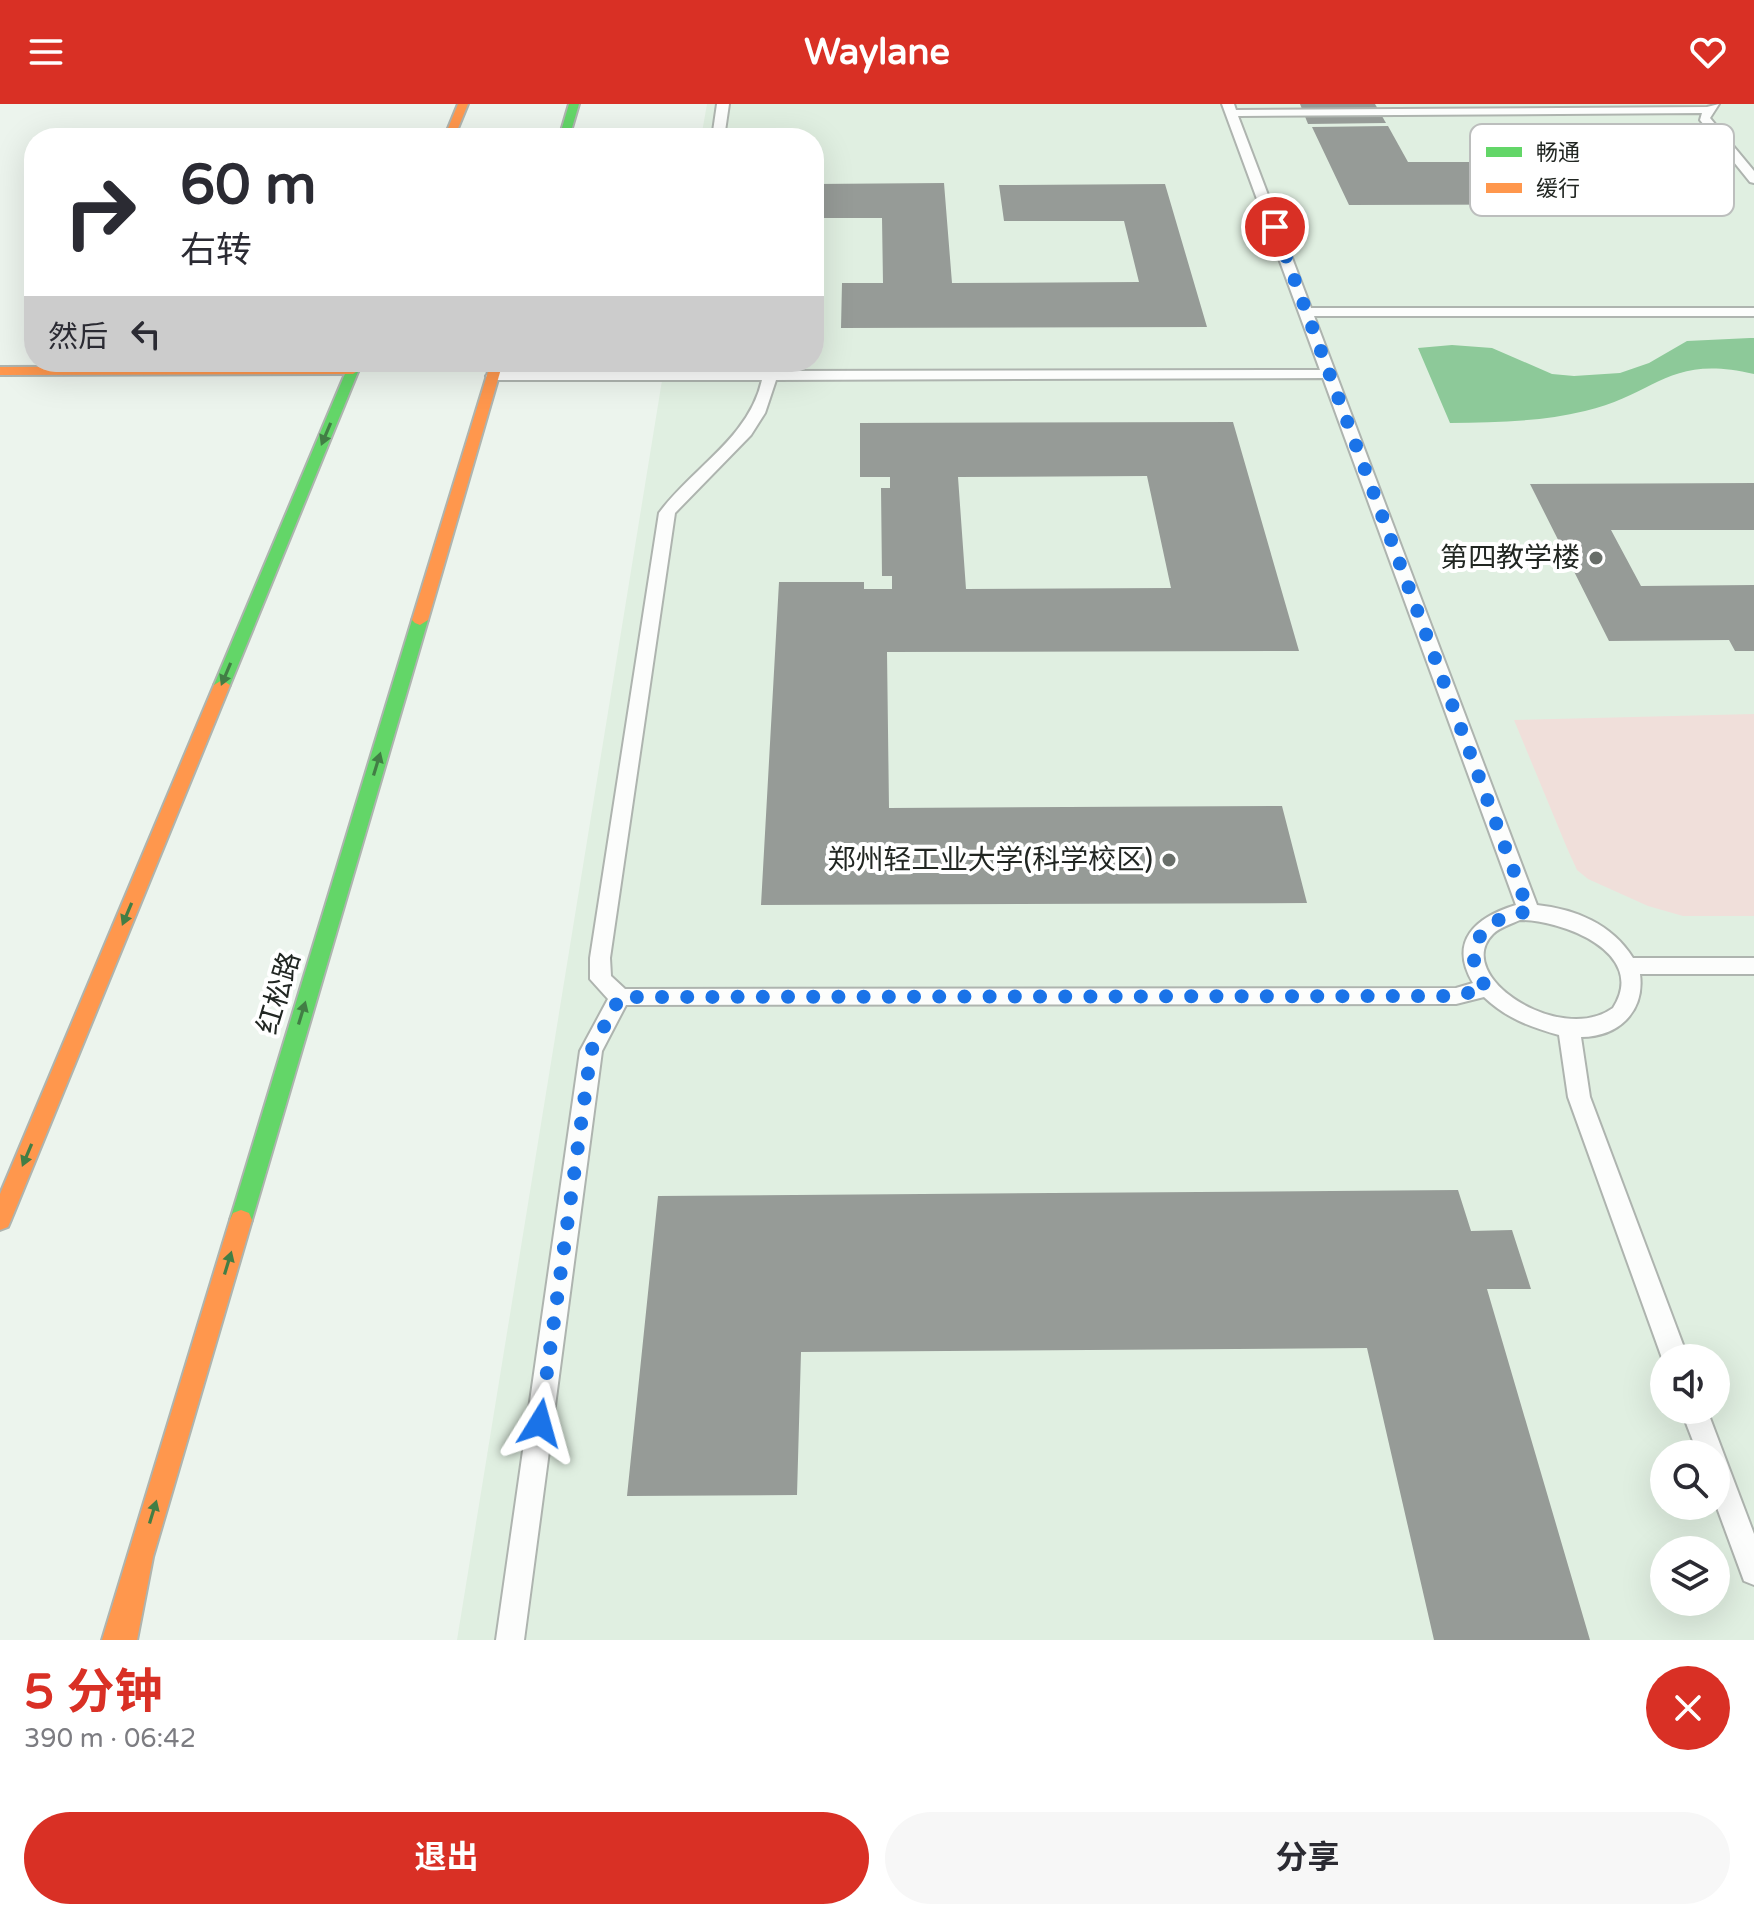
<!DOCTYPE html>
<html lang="zh">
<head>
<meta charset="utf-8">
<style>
  :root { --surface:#fff; --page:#f7f7f7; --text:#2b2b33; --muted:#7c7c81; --accent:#d93025 }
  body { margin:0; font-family:"Varela Round","Noto Sans SC",sans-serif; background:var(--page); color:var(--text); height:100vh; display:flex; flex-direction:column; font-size:30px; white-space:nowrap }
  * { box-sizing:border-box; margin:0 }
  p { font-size:26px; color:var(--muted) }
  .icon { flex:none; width:44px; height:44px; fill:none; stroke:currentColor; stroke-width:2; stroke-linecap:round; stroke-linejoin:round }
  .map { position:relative; height:1536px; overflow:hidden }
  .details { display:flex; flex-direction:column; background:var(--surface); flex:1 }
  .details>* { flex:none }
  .banner { position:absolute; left:24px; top:24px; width:800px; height:244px; border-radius:32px; box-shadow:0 8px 32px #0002; background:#fff; color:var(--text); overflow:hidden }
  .tools { position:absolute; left:1650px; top:1240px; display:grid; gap:16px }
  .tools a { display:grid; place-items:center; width:80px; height:80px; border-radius:50%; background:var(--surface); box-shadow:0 8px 32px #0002; font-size:40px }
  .pin { position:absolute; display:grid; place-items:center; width:68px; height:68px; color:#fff; margin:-34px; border:4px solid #fff; border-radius:50%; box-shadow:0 2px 8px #0007 }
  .me { position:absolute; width:88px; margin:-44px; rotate:8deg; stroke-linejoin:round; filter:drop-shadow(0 0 6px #0008) }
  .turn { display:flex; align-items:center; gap:28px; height:168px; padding:0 24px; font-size:36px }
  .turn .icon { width:104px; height:104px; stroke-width:2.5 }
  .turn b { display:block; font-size:56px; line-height:68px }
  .then { display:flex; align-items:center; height:76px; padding:0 24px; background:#0003; gap:16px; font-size:30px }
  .round { display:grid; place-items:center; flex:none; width:84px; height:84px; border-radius:42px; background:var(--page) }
  .head { display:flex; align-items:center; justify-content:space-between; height:136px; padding:0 24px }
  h1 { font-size:48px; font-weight:700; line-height:60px; color:var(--accent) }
  .button { display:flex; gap:16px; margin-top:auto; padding:16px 24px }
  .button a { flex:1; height:92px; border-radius:48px; background:var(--accent); color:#fff; font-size:32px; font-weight:700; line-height:92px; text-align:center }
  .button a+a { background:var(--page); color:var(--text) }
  header { display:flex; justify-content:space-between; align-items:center; height:104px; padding:0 24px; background:var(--accent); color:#fff; font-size:36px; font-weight:700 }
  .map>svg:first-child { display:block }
  .built { fill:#e0efe1; fill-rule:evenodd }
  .green { fill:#f0dfda }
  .water { fill:#8dc999 }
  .building { fill:#969b97; fill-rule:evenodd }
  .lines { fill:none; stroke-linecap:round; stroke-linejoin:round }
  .lane-casing { stroke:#aeb4af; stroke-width:4 }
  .fast-casing { stroke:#aeb4af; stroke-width:4 }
  .slow-casing { stroke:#aeb4af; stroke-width:4 }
  .lane { fill:#fcfdfc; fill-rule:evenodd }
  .fast { fill:#63d668; fill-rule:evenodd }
  .slow { fill:#ff974d; fill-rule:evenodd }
  .oneway { fill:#427e45 }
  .route { stroke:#1a73e8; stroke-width:14; stroke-dasharray:0 25.2 }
  .poi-dot { fill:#686e69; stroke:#fff; stroke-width:3 }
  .labels { text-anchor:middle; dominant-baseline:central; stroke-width:8; stroke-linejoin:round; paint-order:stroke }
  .poi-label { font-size:28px; fill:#212622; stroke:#fff; text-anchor:end }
  .street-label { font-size:28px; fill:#212622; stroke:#fff }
  .key { fill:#fff; stroke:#bcbebd; stroke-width:2 }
  .key-label { font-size:22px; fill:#212622 }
</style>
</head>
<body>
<header><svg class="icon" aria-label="menu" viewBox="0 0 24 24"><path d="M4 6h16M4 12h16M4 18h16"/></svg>Waylane<svg class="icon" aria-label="heart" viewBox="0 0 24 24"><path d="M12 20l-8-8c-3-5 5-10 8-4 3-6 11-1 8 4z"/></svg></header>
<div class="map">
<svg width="1754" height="1536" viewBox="0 0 1754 1536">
  <rect width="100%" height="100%" fill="#ecf4ed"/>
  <path class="built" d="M707 0H1754V1536H457L665 258H814V34H701ZM1664 1254H1716V1306H1664ZM1664 1350H1716V1402H1664ZM1664 1446H1716V1498H1664Z"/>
  <polygon class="green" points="1754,610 1754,812 1683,812 1648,802 1588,775 1577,766 1567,744 1514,616"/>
  <path class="water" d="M1750 234H1754V270C1668 250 1658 290 1585 307 1541 318 1496 318 1450 319L1418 244 1452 241 1492 244 1552 270 1574 272 1620 269 1649 259 1687 237Z"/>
  <g class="building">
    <polygon points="1300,0 1375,0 1386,19 1308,20"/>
    <polygon points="1388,22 1408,58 1554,58 1543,41 1626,41 1671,100 1349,101 1312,23"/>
    <polygon points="944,79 952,179 1139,178 1124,117 1004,117 999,81 1165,80 1207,223 841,224 842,179 883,179 882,114 814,114 814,80"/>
    <path d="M1233 318 1299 547 887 548 889 704 1282 702 1307 799 761 801 779 478H864V485H892V472H882L881 384H890V373H860V319ZM1147 372 1171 484 966 485 958 373Z"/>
    <polygon points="1754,379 1754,426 1611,426 1641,482 1754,481 1754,547 1735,547 1729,536 1609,537 1530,380"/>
    <polygon points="1458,1086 1471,1127 1512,1126 1531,1185 1487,1185 1590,1536 1434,1536 1367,1244 801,1248 797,1391 627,1392 658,1092"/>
  </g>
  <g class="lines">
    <g class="lane-casing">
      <g id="lane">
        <polygon points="717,0 729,0 724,34 712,34"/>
        <path d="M1222 0H1234L1236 6 1707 3 1719 0 1710 14 1754 67V79L1750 78 1700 16 1702 9 1238 12 1311 204H1754V212H1314L1537 801C1575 805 1612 820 1633 854H1754V870H1640C1645 908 1618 933 1581 933L1590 993 1688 1254H1664V1258L1662 1254 1568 993 1559 931C1530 923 1506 914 1484 893L1456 900 626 901 602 947 524 1536H496L580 947 608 895 590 875V854L659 409C693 363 749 334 762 276H493L486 272 493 268 764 267 766 258H780L778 267 1320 266ZM1323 274 1516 801C1476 813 1448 837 1473 879L1456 884 625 885 611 872 610 854 675 409 751 331 765 309 776 276ZM1520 816C1561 816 1649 848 1613 904 1561 942 1451 872 1493 830 1499 824 1511 820 1520 816Z"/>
        <polygon points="1681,1306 1707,1306 1754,1430 1754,1481 1744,1477 1716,1401 1716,1350 1698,1350"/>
      </g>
    </g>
    <g class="fast-casing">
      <g id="fast">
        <polygon points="569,0 579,0 569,34 559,34"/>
        <polygon points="350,258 362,258 230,581 222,586 216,585 214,581"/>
        <polygon points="420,511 428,516 252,1116 249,1123 241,1126 233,1123 230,1116 412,516"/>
      </g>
    </g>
    <g class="slow-casing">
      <g id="slow">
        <polygon points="458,0 468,0 454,34 444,34"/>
        <polygon points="491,258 503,258 428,516 420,521 415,519 412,516"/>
        <polygon points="0,263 353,262 359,266 353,270 0,271"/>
        <polygon points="222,576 230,581 11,1116 8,1123 0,1126 0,1090 214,581"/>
        <polygon points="241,1106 249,1109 252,1116 153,1453 137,1536 102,1536 230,1116 233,1109"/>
      </g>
    </g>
    <use href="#lane" class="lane"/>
    <use href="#fast" class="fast"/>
    <use href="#slow" class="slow"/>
  </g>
  <defs><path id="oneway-solid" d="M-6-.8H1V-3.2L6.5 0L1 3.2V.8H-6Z" transform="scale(2)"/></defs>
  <g class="oneway">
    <use href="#oneway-solid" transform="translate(326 330) rotate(113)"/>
    <use href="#oneway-solid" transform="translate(226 570) rotate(113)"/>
    <use href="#oneway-solid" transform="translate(377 660) rotate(-73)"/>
    <use href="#oneway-solid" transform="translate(127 810) rotate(113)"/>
    <use href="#oneway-solid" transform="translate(302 909) rotate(-73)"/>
    <use href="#oneway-solid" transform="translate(27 1051) rotate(113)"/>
    <use href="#oneway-solid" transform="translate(228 1159) rotate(-73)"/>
    <use href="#oneway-solid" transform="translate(153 1408) rotate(-73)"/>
  </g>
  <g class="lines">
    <path class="route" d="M540 1319 591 947 620 893 1456 892 1487 884C1455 846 1486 810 1529 808L1275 123"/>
  </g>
  <g class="poi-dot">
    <circle cx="1596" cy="454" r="8"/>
    <circle cx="1169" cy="756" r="8"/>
  </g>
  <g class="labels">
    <g class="poi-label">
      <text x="1580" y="454">第四教学楼</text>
      <text x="1153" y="756">郑州轻工业大学(科学校区)</text>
    </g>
    <g class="street-label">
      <text transform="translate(279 889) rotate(-73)">红松路</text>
    </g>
  </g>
  <rect x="1470" y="20" width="264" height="92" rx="12" class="key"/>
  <rect x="1486" y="43" width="36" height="10" fill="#63d668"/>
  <rect x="1486" y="79" width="36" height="10" fill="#ff974d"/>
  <g class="key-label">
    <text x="1536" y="56">畅通</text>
    <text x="1536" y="92">缓行</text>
  </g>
</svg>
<div class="tools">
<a><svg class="icon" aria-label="sound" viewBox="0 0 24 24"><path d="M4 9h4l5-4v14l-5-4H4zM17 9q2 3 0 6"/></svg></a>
<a><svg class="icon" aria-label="search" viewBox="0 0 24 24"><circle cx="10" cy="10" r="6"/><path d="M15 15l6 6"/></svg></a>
<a><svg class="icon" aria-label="layers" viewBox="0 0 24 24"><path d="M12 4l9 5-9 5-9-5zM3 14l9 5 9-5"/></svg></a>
</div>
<div class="pin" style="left:1275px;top:123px;background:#d93025"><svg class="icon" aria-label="arrive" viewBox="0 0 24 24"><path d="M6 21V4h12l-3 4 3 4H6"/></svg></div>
<svg class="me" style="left:540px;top:1319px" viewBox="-20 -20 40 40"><path d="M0-17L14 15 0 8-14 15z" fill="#1a73e8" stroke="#fff" stroke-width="4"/></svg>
<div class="banner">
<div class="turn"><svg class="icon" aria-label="right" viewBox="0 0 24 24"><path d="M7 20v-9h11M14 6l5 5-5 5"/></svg><div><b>60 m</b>右转</div></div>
<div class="then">然后<svg class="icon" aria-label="left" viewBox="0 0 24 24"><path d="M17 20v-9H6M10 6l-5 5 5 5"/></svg></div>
</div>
</div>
<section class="details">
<div class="head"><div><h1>5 分钟</h1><p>390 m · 06:42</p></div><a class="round" style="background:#d93025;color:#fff"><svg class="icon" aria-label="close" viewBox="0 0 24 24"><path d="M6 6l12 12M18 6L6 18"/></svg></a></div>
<div class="button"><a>退出</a><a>分享</a></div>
</section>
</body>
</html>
